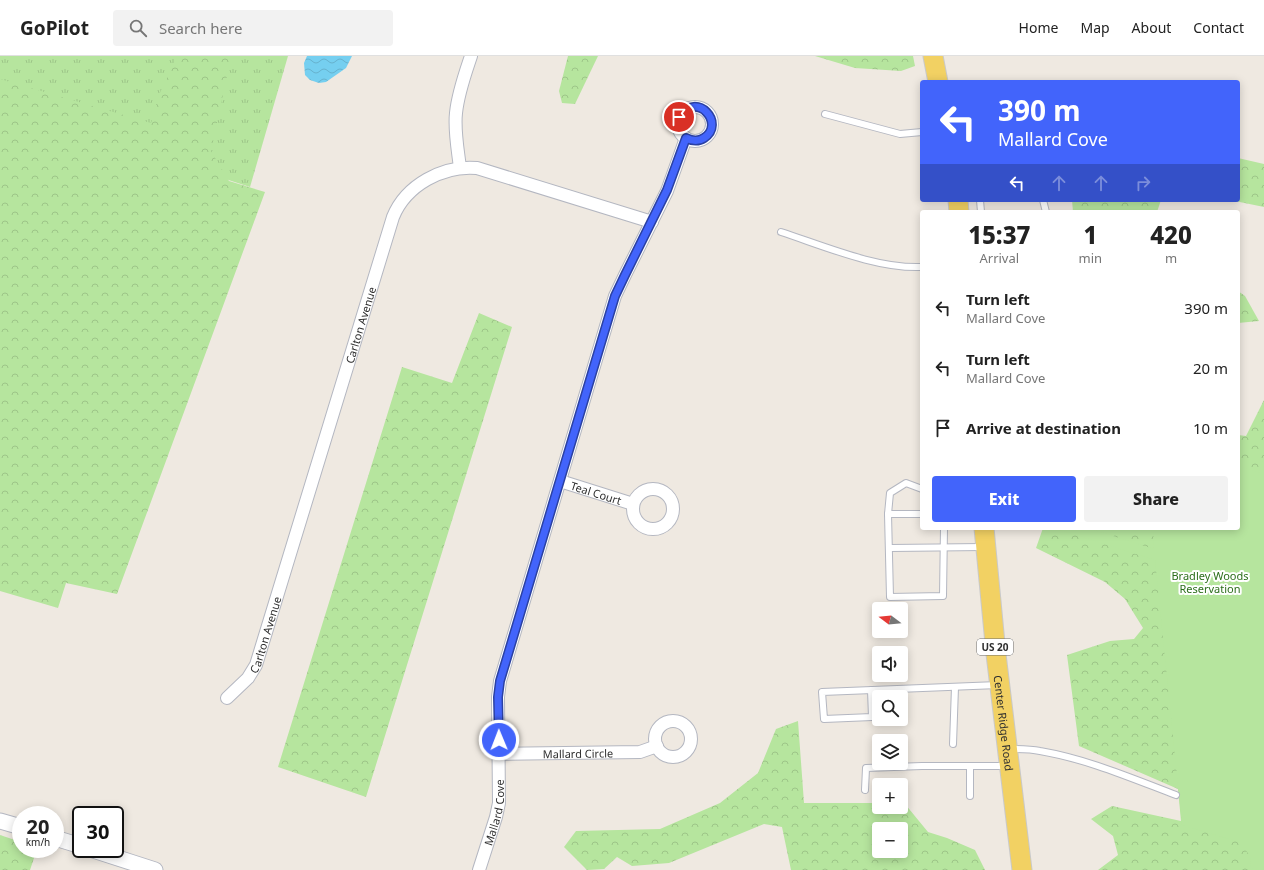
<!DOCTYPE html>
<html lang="en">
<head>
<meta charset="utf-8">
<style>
  :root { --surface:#fff; --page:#f2f2f2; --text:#222; --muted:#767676; --line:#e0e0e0; --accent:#4264fb }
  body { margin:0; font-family:"Noto Sans",sans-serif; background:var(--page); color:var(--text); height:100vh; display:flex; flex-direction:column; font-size:15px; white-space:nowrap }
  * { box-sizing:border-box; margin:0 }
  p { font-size:13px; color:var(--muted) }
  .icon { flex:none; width:22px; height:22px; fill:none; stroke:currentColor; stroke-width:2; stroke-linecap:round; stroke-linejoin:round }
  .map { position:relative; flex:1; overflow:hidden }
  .side { position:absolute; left:920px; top:154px; width:320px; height:320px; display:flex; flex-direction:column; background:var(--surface); border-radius:4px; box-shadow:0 2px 10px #0003 }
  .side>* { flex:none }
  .guide { position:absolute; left:920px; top:24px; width:320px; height:122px; border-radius:4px; box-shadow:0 2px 10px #0003; background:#4264fb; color:#fff; overflow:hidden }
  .needle { width:26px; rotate:286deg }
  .tools { position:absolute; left:872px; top:546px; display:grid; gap:8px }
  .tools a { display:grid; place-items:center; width:36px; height:36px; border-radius:4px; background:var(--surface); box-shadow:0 2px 10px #0003; font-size:20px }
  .speed { position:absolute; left:12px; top:750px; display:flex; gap:8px; font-size:20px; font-weight:700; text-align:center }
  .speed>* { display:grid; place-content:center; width:52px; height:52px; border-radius:50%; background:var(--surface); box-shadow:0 2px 10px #0003; line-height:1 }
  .speed small { font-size:10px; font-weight:400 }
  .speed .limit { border:2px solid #111; border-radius:6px; background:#fff; color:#111 }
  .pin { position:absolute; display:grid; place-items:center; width:34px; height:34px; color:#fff; margin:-17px; border:2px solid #fff; border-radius:50%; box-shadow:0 1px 4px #0007 }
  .me { position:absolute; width:44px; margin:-22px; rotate:359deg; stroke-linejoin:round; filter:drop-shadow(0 0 3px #0008) }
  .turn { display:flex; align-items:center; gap:14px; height:84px; padding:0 12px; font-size:18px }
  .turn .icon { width:52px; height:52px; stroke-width:2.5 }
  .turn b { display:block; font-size:28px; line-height:34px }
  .lanes { display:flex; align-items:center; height:38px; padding:0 12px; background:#0003; justify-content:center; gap:20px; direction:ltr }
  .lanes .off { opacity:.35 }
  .eta { display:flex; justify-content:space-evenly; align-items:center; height:68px; text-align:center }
  .eta b { font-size:24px; font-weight:800; line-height:28px }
  .primary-button { display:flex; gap:8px; margin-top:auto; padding:8px 12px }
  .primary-button a { flex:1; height:46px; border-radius:4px; background:var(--accent); color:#fff; font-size:16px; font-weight:800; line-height:46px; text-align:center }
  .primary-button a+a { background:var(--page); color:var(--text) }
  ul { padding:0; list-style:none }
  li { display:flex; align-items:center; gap:12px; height:60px; padding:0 12px }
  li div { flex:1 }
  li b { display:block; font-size:15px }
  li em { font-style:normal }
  header { display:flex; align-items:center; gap:24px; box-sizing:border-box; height:56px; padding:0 20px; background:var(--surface); border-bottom:1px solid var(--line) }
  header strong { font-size:19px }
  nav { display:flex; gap:22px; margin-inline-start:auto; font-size:14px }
  .search { width:280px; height:36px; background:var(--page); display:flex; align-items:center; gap:10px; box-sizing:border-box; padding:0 14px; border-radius:4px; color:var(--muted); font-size:15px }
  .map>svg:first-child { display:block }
  .grass { fill:url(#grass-tufts) }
  .forest { fill:url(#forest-crowns); fill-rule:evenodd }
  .park { fill:#b6e59e }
  .water { fill:url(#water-waves) }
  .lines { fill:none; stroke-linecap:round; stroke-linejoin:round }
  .service-casing { stroke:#b4b7c1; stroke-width:8 }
  .minor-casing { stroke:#b4b7c1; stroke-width:14 }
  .tertiary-casing { stroke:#b4b7c1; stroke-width:17 }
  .primary-casing { stroke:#c9c9c9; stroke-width:21 }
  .service { stroke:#fff; stroke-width:6 }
  .minor { stroke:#fff; stroke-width:12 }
  .tertiary { stroke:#fff; stroke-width:15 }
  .primary { stroke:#f2d163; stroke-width:19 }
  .route-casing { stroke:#2b41a3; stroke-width:10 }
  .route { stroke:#4264fb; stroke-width:7 }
  .labels { text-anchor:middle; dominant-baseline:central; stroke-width:4; stroke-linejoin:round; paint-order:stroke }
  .shield { fill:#fff; stroke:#6d6d6d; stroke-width:1 }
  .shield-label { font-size:10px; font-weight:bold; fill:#2e2e2e }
  .street-label { font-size:11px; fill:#2e2e2e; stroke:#fff }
  .park-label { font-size:11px; fill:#2c6e1b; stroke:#fff }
</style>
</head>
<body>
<header>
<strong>GoPilot</strong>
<div class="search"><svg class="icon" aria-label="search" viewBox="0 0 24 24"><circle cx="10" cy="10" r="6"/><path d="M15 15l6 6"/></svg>Search here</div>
<nav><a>Home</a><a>Map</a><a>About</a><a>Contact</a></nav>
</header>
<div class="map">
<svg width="1264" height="814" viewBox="0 0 1264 814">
  <defs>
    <pattern id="grass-tufts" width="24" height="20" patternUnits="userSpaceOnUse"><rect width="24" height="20" fill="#b6e59e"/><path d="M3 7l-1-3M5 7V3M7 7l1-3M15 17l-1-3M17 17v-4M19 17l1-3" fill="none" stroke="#9dc588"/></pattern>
    <pattern id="forest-crowns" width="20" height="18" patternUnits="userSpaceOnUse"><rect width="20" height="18" fill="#b6e59e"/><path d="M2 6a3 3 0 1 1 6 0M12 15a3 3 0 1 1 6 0" fill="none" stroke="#9dc588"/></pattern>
    <pattern id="water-waves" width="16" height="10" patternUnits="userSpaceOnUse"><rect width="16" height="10" fill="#75cff0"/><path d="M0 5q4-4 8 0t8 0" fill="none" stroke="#66b2ce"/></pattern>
  </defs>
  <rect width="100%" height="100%" fill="#efe9e1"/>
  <polygon class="grass" points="0,0 288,0 250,131 0,49"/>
  <g class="forest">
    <polygon points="177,0 232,0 228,15 211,95 229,125 265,136 117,538 66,527 58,552 0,535 0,23 151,67 159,39"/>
    <polygon points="568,0 598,0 575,48 562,47 559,35"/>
    <polygon points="815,0 913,0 915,10 901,15 855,12"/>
    <polygon points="1238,102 1264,108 1264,151 1230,144 1238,144"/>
    <polygon points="1072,144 1161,144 1157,156 1073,156"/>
    <polygon points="1238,235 1245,240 1259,265 1238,267"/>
    <polygon points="479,257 512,271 366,741 278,711 402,311 452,327"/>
    <polygon points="1264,344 1264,814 1098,814 1118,799 1113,780 1091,763 1112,750 1181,765 1178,733 1079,690 1067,599 1110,585 1134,583 1143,572 1125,543 1105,526 1036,492 1043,472 1238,472 1238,379 1246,380"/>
    <path d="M798 665 804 747H879V751H901V748H905L928 776 947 782 975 794 985 814H791L782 771 764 768 669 807 632 810 617 801 604 813 587 814 564 791 576 775 660 773 720 747 758 717 776 673ZM879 773H901V795H879Z"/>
    <polygon points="0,779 21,786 21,793 37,793 30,814 0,814"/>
  </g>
  <polygon class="park" points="1264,401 1264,814 1258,814 1250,812 1251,801 1239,786 1182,769 1155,504 1054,472 1088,472 1154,493 1153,472 1238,472 1238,410 1259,417"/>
  <polygon class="water" points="307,0 352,0 346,12 326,26 319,27 310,24 305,19 304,7"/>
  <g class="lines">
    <g class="service-casing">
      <g id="service">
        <polyline points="825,58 900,78 922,76"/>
        <polyline points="980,144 981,156"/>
        <polyline points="1043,144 1046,156"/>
        <path d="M781 176C824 190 877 213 922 211"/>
        <polyline points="922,433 906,427 890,437 888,458 890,541 943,540 944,472"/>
        <polyline points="888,458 922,458"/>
        <polyline points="890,492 984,491"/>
        <polyline points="871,634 872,661 824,663 822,636 998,629"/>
        <polyline points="953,688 955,631"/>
        <path d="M1009 693C1019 693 1030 693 1040 695 1087 703 1131 722 1176 739"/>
        <polyline points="970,711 970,740"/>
        <polyline points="865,734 866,712 922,710 1008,710"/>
      </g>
    </g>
    <g class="minor-casing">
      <g id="minor">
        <circle cx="695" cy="68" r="17"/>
        <path d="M460 112C458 94 454 75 456 57 458 37 465 18 471 0"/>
        <path id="s1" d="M560 425 633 448"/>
        <circle cx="653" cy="453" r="20"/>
        <path id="s2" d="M227 642 248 622 256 609 393 161C406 129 443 109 477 112L652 166"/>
        <circle cx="673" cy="683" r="18"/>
        <path id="s3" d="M499 698 640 696 657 690"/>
        <path id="s4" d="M479 814 496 761 499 747 498 641 500 625 615 240 625 219 667 135 686 82"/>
      </g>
    </g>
    <g class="tertiary-casing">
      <g id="tertiary">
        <polyline points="0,765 21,771"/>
        <polyline points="55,782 81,790"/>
        <polyline points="90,793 155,814"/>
      </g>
    </g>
    <g class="primary-casing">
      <g id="primary">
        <polyline points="933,0 938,26"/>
        <polyline points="958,144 959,156"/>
        <path id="s5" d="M984 472 996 598 1022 814"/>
      </g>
    </g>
    <use href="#service" class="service"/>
    <use href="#minor" class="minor"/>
    <use href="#tertiary" class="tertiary"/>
    <use href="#primary" class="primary"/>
  </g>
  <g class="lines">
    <g class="route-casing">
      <path id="route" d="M499 684 498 641 500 625 615 240 625 219 667 134 686 82C692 85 698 86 704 82 726 68 697 34 679 61"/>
    </g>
    <use href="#route" class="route"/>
  </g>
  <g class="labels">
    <rect class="shield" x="977" y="583" width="36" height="16" rx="3"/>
    <g class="shield-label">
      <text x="995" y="591">US 20</text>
    </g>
    <g class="street-label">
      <text stroke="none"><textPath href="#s2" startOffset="400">Carlton Avenue</textPath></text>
      <text stroke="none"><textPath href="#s1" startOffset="38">Teal Court</textPath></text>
      <text stroke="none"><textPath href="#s2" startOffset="76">Carlton Avenue</textPath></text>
      <text stroke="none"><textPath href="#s5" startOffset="196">Center Ridge Road</textPath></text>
      <text stroke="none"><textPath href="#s3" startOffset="79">Mallard Circle</textPath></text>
      <text stroke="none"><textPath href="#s4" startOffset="60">Mallard Cove</textPath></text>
    </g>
    <g class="park-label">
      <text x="1210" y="519">Bradley Woods<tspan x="1210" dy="13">Reservation</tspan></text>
    </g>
  </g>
</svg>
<div class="tools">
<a><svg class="needle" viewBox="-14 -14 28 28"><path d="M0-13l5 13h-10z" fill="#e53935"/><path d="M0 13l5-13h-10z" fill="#767676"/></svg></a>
<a><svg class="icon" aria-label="sound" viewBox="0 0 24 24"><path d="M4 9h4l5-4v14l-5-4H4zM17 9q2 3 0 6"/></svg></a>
<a><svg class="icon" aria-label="search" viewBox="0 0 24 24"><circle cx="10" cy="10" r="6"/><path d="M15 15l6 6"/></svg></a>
<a><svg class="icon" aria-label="layers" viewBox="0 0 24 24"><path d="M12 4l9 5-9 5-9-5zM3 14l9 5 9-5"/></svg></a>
<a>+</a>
<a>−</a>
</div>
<div class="speed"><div>20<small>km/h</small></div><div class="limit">30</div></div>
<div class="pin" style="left:679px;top:61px;background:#d93025"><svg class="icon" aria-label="arrive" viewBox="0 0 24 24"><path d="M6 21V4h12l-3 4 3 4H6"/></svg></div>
<svg class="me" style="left:499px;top:684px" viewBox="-20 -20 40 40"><circle r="17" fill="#4264fb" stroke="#fff" stroke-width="3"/><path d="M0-11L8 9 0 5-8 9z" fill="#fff"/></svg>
<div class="guide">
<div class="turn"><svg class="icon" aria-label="left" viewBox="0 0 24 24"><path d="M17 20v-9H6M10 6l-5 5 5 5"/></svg><div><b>390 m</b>Mallard Cove</div></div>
<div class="lanes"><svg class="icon" aria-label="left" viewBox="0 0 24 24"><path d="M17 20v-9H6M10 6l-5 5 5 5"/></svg><svg class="icon off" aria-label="ahead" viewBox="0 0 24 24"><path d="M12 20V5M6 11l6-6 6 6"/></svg><svg class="icon off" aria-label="ahead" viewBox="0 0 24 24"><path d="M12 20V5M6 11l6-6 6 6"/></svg><svg class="icon off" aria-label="right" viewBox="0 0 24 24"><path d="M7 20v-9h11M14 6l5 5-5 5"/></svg></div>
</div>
<section class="side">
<div class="eta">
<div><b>15:37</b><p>Arrival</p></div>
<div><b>1</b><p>min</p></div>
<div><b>420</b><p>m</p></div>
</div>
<ul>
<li><svg class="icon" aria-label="left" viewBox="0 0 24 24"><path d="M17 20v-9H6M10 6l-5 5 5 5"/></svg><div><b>Turn left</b><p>Mallard Cove</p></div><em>390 m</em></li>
<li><svg class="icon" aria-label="left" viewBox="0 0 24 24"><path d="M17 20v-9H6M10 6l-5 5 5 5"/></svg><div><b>Turn left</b><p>Mallard Cove</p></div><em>20 m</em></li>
<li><svg class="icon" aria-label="arrive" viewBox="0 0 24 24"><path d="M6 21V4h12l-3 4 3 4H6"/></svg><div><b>Arrive at destination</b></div><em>10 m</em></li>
</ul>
<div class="primary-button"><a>Exit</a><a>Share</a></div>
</section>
</div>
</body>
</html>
